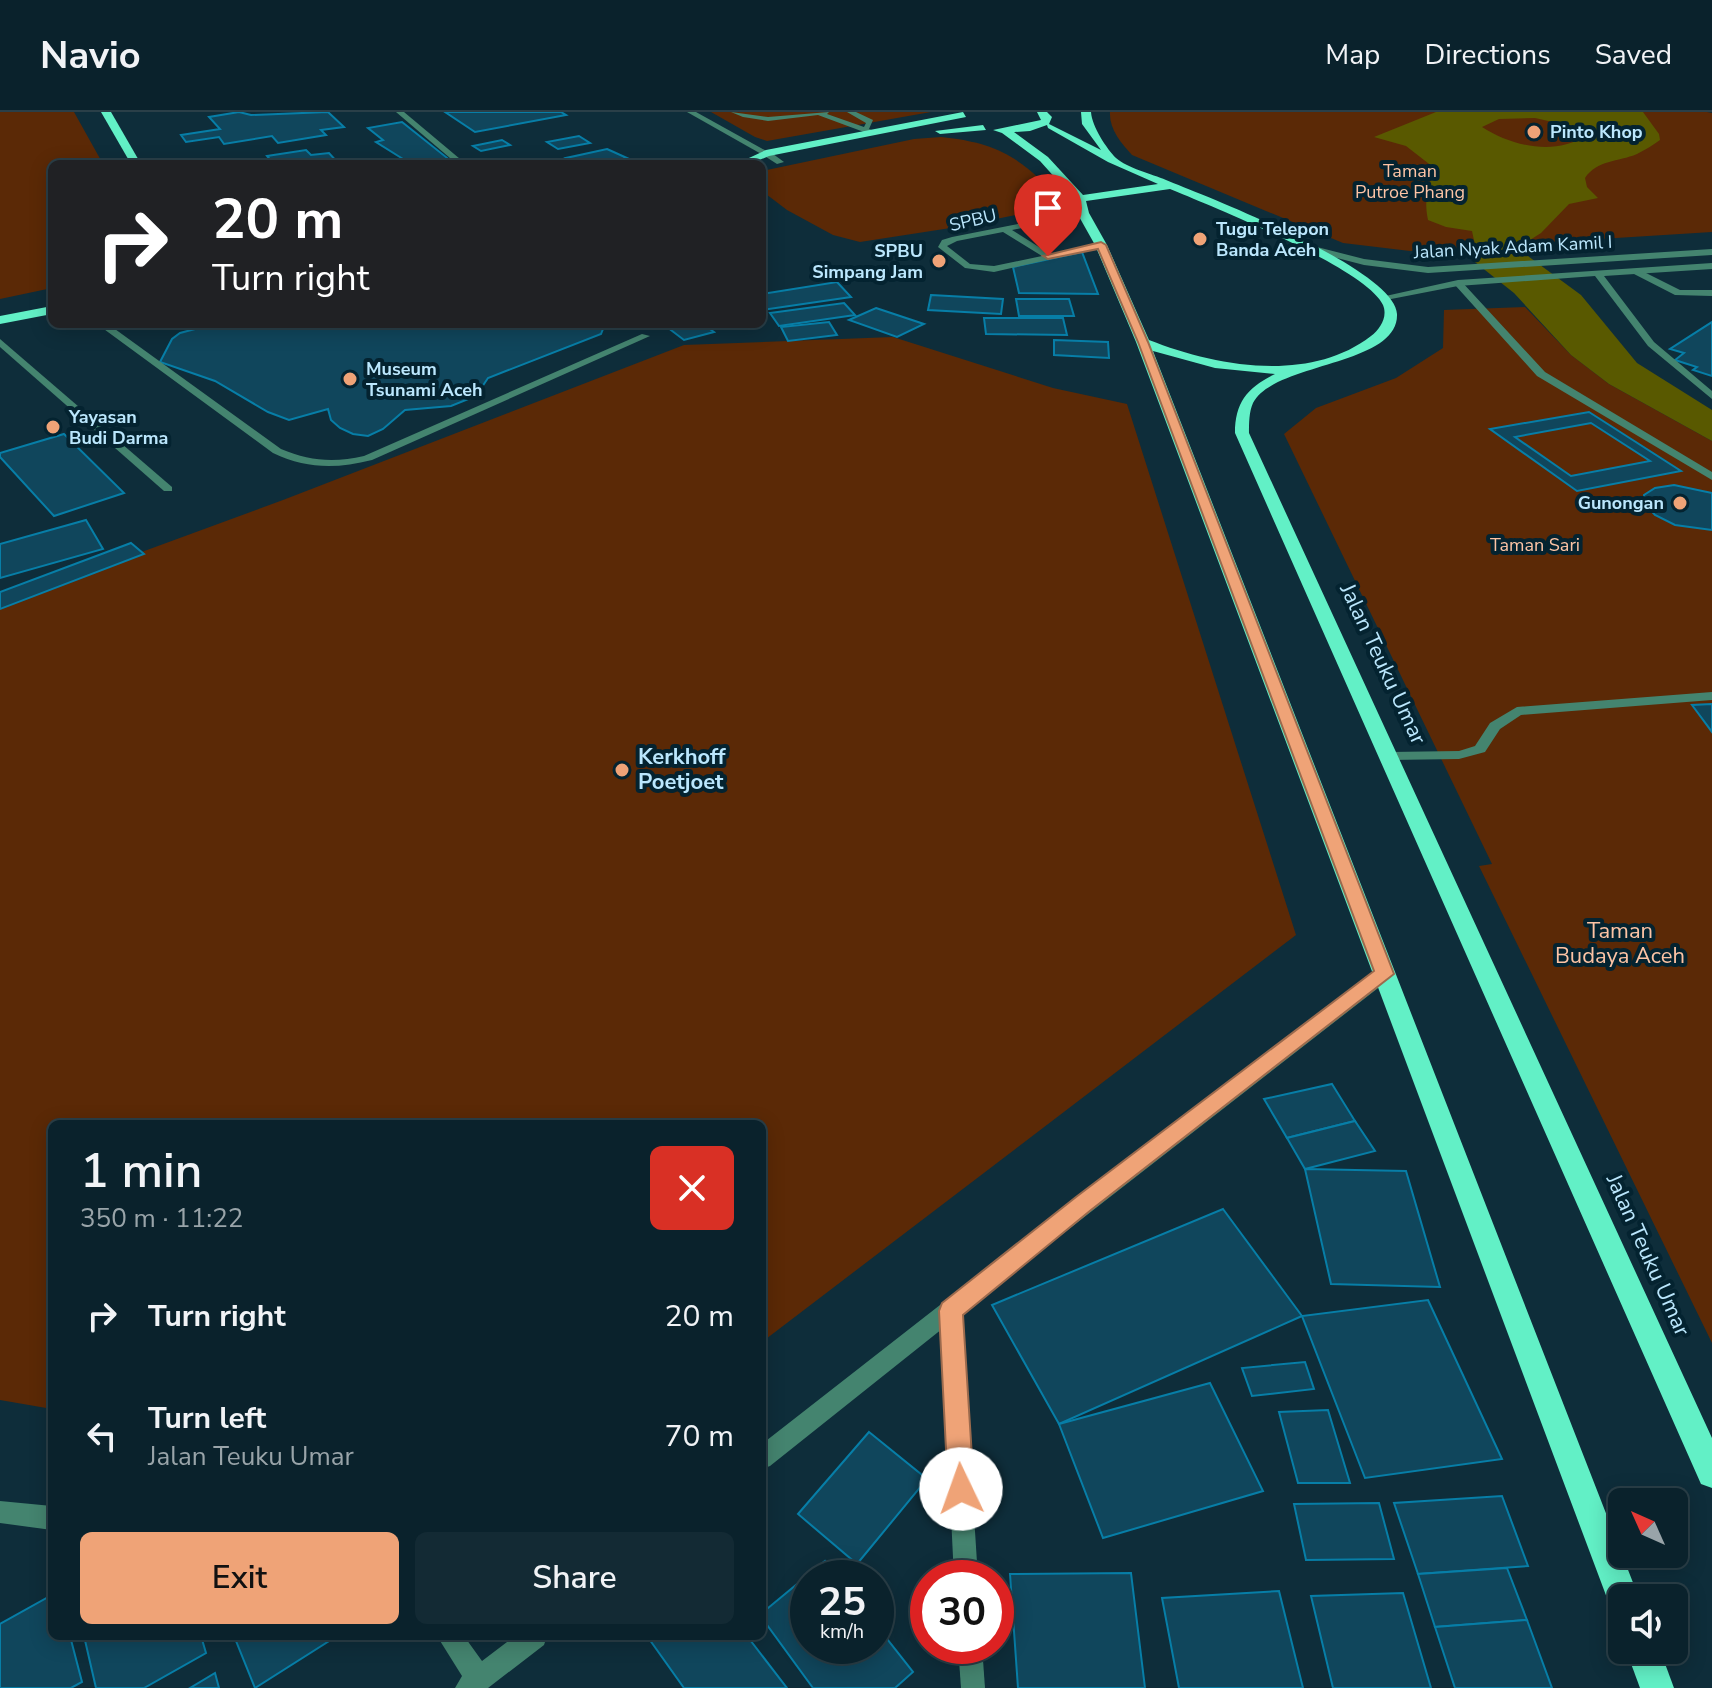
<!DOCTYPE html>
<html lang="en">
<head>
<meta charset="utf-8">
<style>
  :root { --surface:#0a222c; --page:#132a34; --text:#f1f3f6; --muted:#99a4a9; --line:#2a3f48; --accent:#efa377 }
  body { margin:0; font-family:"Nunito Sans",sans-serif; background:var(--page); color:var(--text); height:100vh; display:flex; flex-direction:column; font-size:30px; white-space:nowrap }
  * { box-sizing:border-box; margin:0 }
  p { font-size:26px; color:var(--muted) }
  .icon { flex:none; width:44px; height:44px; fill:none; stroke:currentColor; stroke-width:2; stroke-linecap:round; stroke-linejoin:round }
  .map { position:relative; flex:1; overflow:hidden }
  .drawer { position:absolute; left:48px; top:1008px; width:718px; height:520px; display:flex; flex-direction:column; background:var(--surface); border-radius:12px; box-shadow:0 4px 20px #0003,0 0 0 2px var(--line) }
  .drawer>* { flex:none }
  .hud { position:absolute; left:48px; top:48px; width:718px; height:168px; border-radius:12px; box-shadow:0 4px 20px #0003,0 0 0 2px var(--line); background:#202124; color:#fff; overflow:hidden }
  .needle { width:52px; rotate:315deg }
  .buttons { position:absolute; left:1608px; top:1376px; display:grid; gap:16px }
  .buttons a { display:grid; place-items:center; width:80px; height:80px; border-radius:12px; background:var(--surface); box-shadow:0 4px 20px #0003,0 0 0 2px var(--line); font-size:40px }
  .speed { position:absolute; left:790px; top:1448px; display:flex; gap:16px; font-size:40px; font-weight:700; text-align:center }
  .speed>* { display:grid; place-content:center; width:104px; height:104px; border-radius:50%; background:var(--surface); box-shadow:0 4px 20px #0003,0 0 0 2px var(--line); line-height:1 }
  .speed small { font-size:20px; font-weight:400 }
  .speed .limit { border:12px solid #d22; background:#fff; color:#111 }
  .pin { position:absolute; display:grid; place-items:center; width:68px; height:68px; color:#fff; margin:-82px -34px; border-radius:50% 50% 50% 0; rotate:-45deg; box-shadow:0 0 8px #0007 }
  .pin .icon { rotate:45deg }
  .me { position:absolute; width:88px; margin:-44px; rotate:357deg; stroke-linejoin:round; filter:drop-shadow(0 0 6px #0008) }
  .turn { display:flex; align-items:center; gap:28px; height:168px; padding:0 32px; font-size:36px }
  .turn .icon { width:104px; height:104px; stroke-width:2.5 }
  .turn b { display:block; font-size:56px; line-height:68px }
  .round { display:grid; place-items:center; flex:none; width:84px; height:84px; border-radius:12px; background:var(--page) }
  .summary { display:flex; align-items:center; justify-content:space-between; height:136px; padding:0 32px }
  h1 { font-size:48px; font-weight:600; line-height:60px }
  .primary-button { display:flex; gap:16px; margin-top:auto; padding:16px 32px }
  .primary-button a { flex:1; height:92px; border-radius:12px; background:var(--accent); color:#111; font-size:32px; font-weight:600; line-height:92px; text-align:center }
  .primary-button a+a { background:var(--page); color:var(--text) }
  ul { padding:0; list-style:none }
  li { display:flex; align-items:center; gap:24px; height:120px; padding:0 32px }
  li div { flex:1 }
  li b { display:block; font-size:30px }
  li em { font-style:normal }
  header { display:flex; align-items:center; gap:48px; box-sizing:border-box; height:112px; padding:0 40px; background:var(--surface); border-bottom:2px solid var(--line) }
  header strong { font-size:38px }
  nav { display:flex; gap:44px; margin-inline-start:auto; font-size:28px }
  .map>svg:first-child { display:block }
  .green { fill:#5b2906 }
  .water { fill:#595900; fill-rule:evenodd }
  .building { fill:#10465c; stroke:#077ea7; stroke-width:2; fill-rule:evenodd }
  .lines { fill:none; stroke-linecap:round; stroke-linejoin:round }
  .service { fill:#44846f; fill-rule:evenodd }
  .minor { fill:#44846f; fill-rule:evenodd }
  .tertiary { fill:#44846f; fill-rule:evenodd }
  .trunk { fill:#62f0c6; fill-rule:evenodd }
  .route { fill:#efa377; stroke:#9b6a4d; stroke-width:2 }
  .poi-dot { fill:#efa377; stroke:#042330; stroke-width:3 }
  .labels { text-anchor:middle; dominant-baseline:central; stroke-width:8; stroke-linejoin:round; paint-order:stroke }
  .far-poi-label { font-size:18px; font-weight:bold; fill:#bbe7fd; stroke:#042330; text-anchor:start }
  .far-park-label { font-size:18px; fill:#fdc4a5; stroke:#042330 }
  .far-street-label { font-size:18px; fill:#bbe7fd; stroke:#042330 }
  .street-label { font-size:22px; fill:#bbe7fd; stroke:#042330 }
  .poi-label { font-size:22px; font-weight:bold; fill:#bbe7fd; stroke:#042330; text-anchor:start }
  .park-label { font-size:22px; fill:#fdc4a5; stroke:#042330 }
</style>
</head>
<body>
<header>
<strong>Navio</strong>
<nav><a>Map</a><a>Directions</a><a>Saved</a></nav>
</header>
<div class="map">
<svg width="1712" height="1576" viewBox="0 0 1712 1576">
  <rect width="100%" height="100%" fill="#0e2d3a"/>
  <g class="green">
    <polygon points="0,0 74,0 103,52 52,52 52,176 0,187"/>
    <polygon points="711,0 931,0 767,29 755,25"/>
    <path d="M1110 0H1707L1712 1V120L1410 139 1343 131 1132 43C1121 31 1109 17 1110 0Z"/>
    <path d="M941 25C1002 31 1025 49 1065 93L957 115 860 130 833 123 787 98 762 79V59L914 27Z"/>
    <polygon points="1525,195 1571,243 1609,272 1712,329 1712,1231 1479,754 1492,752 1284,322 1316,296 1396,266 1443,236 1444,198"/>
    <polygon points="893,225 1053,276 1127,292 1296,823 762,1230 762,1012 52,1012 52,1297 0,1288 0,492 283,388 684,233"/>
  </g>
  <path class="water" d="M1436 0H1643L1659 22 1660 28C1653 33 1645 38 1637 42 1618 50 1597 48 1585 66L1587 75 1598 86 1569 92 1541 121 1517 136 1581 183 1637 251 1712 298V329L1609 272 1571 243 1514 181 1461 139 1475 133 1472 119 1446 115 1428 108C1423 84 1430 78 1433 55L1406 34 1374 25ZM1535 6 1566 13 1585 24C1555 44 1511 34 1482 15L1499 7Z"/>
  <g class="building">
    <polygon points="239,0 251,3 328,0 344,15 321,18 326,23 278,31 272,24 224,32 219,25 186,30 181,23 220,17 209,5"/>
    <polygon points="445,0 561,0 566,3 475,20"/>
    <polygon points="402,10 451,49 382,52 403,47 376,30 383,28 368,16"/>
    <polygon points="579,24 590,31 558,37 547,30"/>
    <polygon points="502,28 510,33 481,39 473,34"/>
    <polygon points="607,37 627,46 603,52 577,52 566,46"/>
    <polygon points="306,38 311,43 329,41 339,52 262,51 272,50 267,44"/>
    <polygon points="1082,140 1098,182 1019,181 1013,155"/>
    <polygon points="837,170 851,185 762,198 762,182"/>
    <polygon points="931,183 1003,187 1001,202 928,198"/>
    <polygon points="1016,187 1069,187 1074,204 1019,204"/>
    <polygon points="844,191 855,203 779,214 770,201"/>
    <polygon points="876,196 924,212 897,225 849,208"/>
    <polygon points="984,206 1063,206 1067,223 986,222"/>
    <polygon points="829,210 837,223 788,229 781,215"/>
    <polygon points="1712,210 1712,264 1693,258 1697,255 1675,248 1684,241 1670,237"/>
    <polygon points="605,212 601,222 488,266 476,284 451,294 405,298 383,317 368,324 353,322 340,316 331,308 328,297 289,308 268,300 215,269 160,250 172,227 180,221 214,212"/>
    <polygon points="663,212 703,212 714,220 684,228"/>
    <polygon points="1054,228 1108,230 1109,246 1054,243"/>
    <path d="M1589 300 1681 359 1577 379 1490 317ZM1591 311 1650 349 1571 364 1515 325Z"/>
    <polygon points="64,322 124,381 54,404 0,345 0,341"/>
    <polygon points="1674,373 1712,381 1712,418 1675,413 1655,403 1645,392 1644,383 1655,376"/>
    <polygon points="86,408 103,437 0,466 0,432"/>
    <polygon points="131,431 144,442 0,497 0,480"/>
    <polygon points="1712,592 1712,620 1692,593"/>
    <polygon points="1332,972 1355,1009 1287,1026 1264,987"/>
    <polygon points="1355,1009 1375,1039 1305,1057 1287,1026"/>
    <polygon points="1305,1057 1406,1059 1440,1175 1331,1172"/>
    <polygon points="1223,1097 1302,1204 1059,1312 992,1193"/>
    <polygon points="1428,1188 1502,1347 1365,1366 1302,1204"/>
    <polygon points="1305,1250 1314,1277 1252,1284 1242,1256"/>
    <polygon points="1210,1271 1263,1379 1103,1426 1059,1312"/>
    <polygon points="1328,1298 1350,1371 1298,1371 1279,1300"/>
    <polygon points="869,1320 927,1367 857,1452 798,1402"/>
    <polygon points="1502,1384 1528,1454 1418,1462 1394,1391"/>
    <polygon points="1379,1391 1394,1447 1306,1448 1294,1392"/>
    <polygon points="825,1449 839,1466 808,1466 808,1534 876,1534 876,1513 913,1560 895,1576 813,1576 762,1506 762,1501"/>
    <polygon points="1507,1456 1527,1508 1435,1515 1418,1462"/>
    <polygon points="1131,1461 1145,1576 1018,1576 1010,1462"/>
    <polygon points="1279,1479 1303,1576 1179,1576 1162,1486"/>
    <polygon points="1403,1481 1431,1576 1333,1576 1311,1484"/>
    <polygon points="52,1483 52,1524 70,1524 82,1570 71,1576 0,1576 0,1512"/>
    <polygon points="1527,1508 1552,1576 1455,1576 1435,1515"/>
    <polygon points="84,1524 201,1524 206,1541 144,1576 96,1576"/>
    <polygon points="234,1524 337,1524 255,1576"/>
    <polygon points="647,1524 747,1524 787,1576 684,1576"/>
    <polygon points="215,1561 219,1576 190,1576"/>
  </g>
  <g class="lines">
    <g class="service">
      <polygon points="731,0 768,5 829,0 827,2 864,15 866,11 847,0 856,0 873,8 869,17 879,21 872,23 818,3 768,9 743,5"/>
      <polygon points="176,50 210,50 214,52 172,52"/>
      <path d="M1083 99 1086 103 1012 118 1050 142 1101 130 1104 131V135L994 160 965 156 938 135 942 128 952 125ZM1003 120 1042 144 994 154 970 152 947 134 957 129Z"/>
      <polygon points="1634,158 1640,158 1680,178 1712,178 1712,184 1675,183 1634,162"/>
      <polygon points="1455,169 1461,169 1545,260 1712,360 1712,368 1537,264 1455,173"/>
      <path d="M97 212H108L281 337C309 349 334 351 364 344L642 222 650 224 372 348C336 357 307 357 273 341Z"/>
      <polygon points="0,227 172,375 172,379 164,379 0,235"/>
      <polygon points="1712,580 1712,588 1521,603 1500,617 1485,640 1459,647 1390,648 1383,644 1390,640 1459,639 1475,634 1490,611 1517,595"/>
    </g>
    <g class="minor">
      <polygon points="396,0 404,0 466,52 457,52"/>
      <polygon points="763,39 769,39 784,50 777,52 763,43"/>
      <polygon points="1317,135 1364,147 1428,155 1712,137 1712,143 1428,161 1364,153 1314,140 1313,138"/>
      <polygon points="1712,151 1712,157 1604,164 1654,230 1712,279 1712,287 1648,234 1595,164 1458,174 1386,188 1381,185 1458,168"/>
      <polygon points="1385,856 1391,858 1393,862 1391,866 961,1201 978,1466 954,1466 942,1217 770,1354 762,1357 762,1332 1077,1086 1379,858"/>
      <polygon points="0,1389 52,1394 52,1418 0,1411"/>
      <polygon points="437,1524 464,1524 482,1549 515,1524 547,1524 544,1533 488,1576 455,1576 462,1564"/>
      <polygon points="958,1534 982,1534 985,1576 961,1576"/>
    </g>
    <polygon class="tertiary" points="687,0 696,0 770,41 763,43"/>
    <g class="trunk">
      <polygon points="101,0 111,0 141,52 131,52"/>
      <polygon points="963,0 966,5 769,44 750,52 736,52 766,38"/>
      <path d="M1037 0H1047L1052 5 1049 12 1101 38 1082 12 1081 0H1091C1092 15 1107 37 1116 46 1127 56 1152 62 1166 68 1208 85 1395 157 1397 202 1399 254 1274 250 1253 291 1249 300 1249 311 1249 321L1712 1326V1376L1701 1372 1235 321C1235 290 1248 275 1275 262L1215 256 1153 239 1639 1486H1622V1502L1611 1498 1607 1486 1136 230 1095 133 1077 101 1075 88 1040 49 1002 21 993 18 1041 8ZM1047 13 1048 16 1108 50 1158 72 1083 83 1048 45 1014 20 1030 19ZM1170 77C1211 94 1366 156 1383 193 1388 205 1380 217 1371 224 1309 272 1215 254 1149 228L1107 133 1089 101 1086 89Z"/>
      <polygon points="983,13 986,18 940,22 935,19"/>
      <polygon points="52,194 52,202 0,212 0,204"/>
      <polygon points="1626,1538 1660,1538 1674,1576 1640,1576"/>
    </g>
  </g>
  <polygon class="route" points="1101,130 1106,133 1148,230 1394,862 1091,1098 963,1203 974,1377 970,1386 961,1390 952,1386 948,1377 939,1199 942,1191 1076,1085 1374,859 1138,230 1098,137 1048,147 1043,144"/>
  <g class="poi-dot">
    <circle cx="1534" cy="20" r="8"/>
    <circle cx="1200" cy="127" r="8"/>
    <circle cx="939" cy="149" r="8"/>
    <circle cx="350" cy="267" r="8"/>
    <circle cx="53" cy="315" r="8"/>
    <circle cx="1680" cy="391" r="8"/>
    <circle cx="622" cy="658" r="8"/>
  </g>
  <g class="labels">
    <g class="far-poi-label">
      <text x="1550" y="20">Pinto Khop</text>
      <text x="1216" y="117">Tugu Telepon<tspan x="1216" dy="21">Banda Aceh</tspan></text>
      <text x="923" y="139" text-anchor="end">SPBU<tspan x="923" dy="21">Simpang Jam</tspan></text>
      <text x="366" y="257">Museum<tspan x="366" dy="21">Tsunami Aceh</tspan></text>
      <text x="69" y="305">Yayasan<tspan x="69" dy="21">Budi Darma</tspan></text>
      <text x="1664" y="391" text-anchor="end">Gunongan</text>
    </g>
    <g class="far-park-label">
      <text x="1410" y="59">Taman<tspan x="1410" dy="21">Putroe Phang</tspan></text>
      <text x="1535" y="433">Taman Sari</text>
    </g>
    <g class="far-street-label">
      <text transform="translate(973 108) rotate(-13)">SPBU</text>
      <text transform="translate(1513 135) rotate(-3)">Jalan Nyak Adam Kamil I</text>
    </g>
    <g class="street-label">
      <text transform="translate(1383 552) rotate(65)">Jalan Teuku Umar</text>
      <text transform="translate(1648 1143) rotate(66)">Jalan Teuku Umar</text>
    </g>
    <g class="poi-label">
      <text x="638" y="645">Kerkhoff<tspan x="638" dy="25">Poetjoet</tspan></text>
    </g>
    <g class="park-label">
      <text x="1620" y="819">Taman<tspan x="1620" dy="25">Budaya Aceh</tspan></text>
    </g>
  </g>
</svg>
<div class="buttons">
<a><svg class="needle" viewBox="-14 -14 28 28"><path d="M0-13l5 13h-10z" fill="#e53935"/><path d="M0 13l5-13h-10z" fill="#99a4a9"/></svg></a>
<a><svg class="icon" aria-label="sound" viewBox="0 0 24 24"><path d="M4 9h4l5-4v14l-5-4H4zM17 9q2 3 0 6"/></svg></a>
</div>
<div class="speed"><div>25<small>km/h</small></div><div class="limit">30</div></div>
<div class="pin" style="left:1048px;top:144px;background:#d93025"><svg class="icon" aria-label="arrive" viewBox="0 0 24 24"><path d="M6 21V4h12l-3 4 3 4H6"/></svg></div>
<svg class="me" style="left:961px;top:1377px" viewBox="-20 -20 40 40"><circle r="19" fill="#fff"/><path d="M0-13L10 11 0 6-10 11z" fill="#efa377"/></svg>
<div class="hud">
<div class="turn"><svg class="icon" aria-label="right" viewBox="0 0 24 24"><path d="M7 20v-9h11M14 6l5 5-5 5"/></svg><div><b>20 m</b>Turn right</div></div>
</div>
<section class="drawer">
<div class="summary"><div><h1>1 min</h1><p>350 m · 11:22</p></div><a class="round" style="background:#d93025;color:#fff"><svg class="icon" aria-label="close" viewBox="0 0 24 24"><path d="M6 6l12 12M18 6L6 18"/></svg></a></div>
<ul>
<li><svg class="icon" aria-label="right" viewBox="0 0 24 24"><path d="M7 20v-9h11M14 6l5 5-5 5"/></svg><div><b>Turn right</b></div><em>20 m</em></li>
<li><svg class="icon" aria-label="left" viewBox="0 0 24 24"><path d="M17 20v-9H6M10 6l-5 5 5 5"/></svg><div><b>Turn left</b><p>Jalan Teuku Umar</p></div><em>70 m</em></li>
</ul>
<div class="primary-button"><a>Exit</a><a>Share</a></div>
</section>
</div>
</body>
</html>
